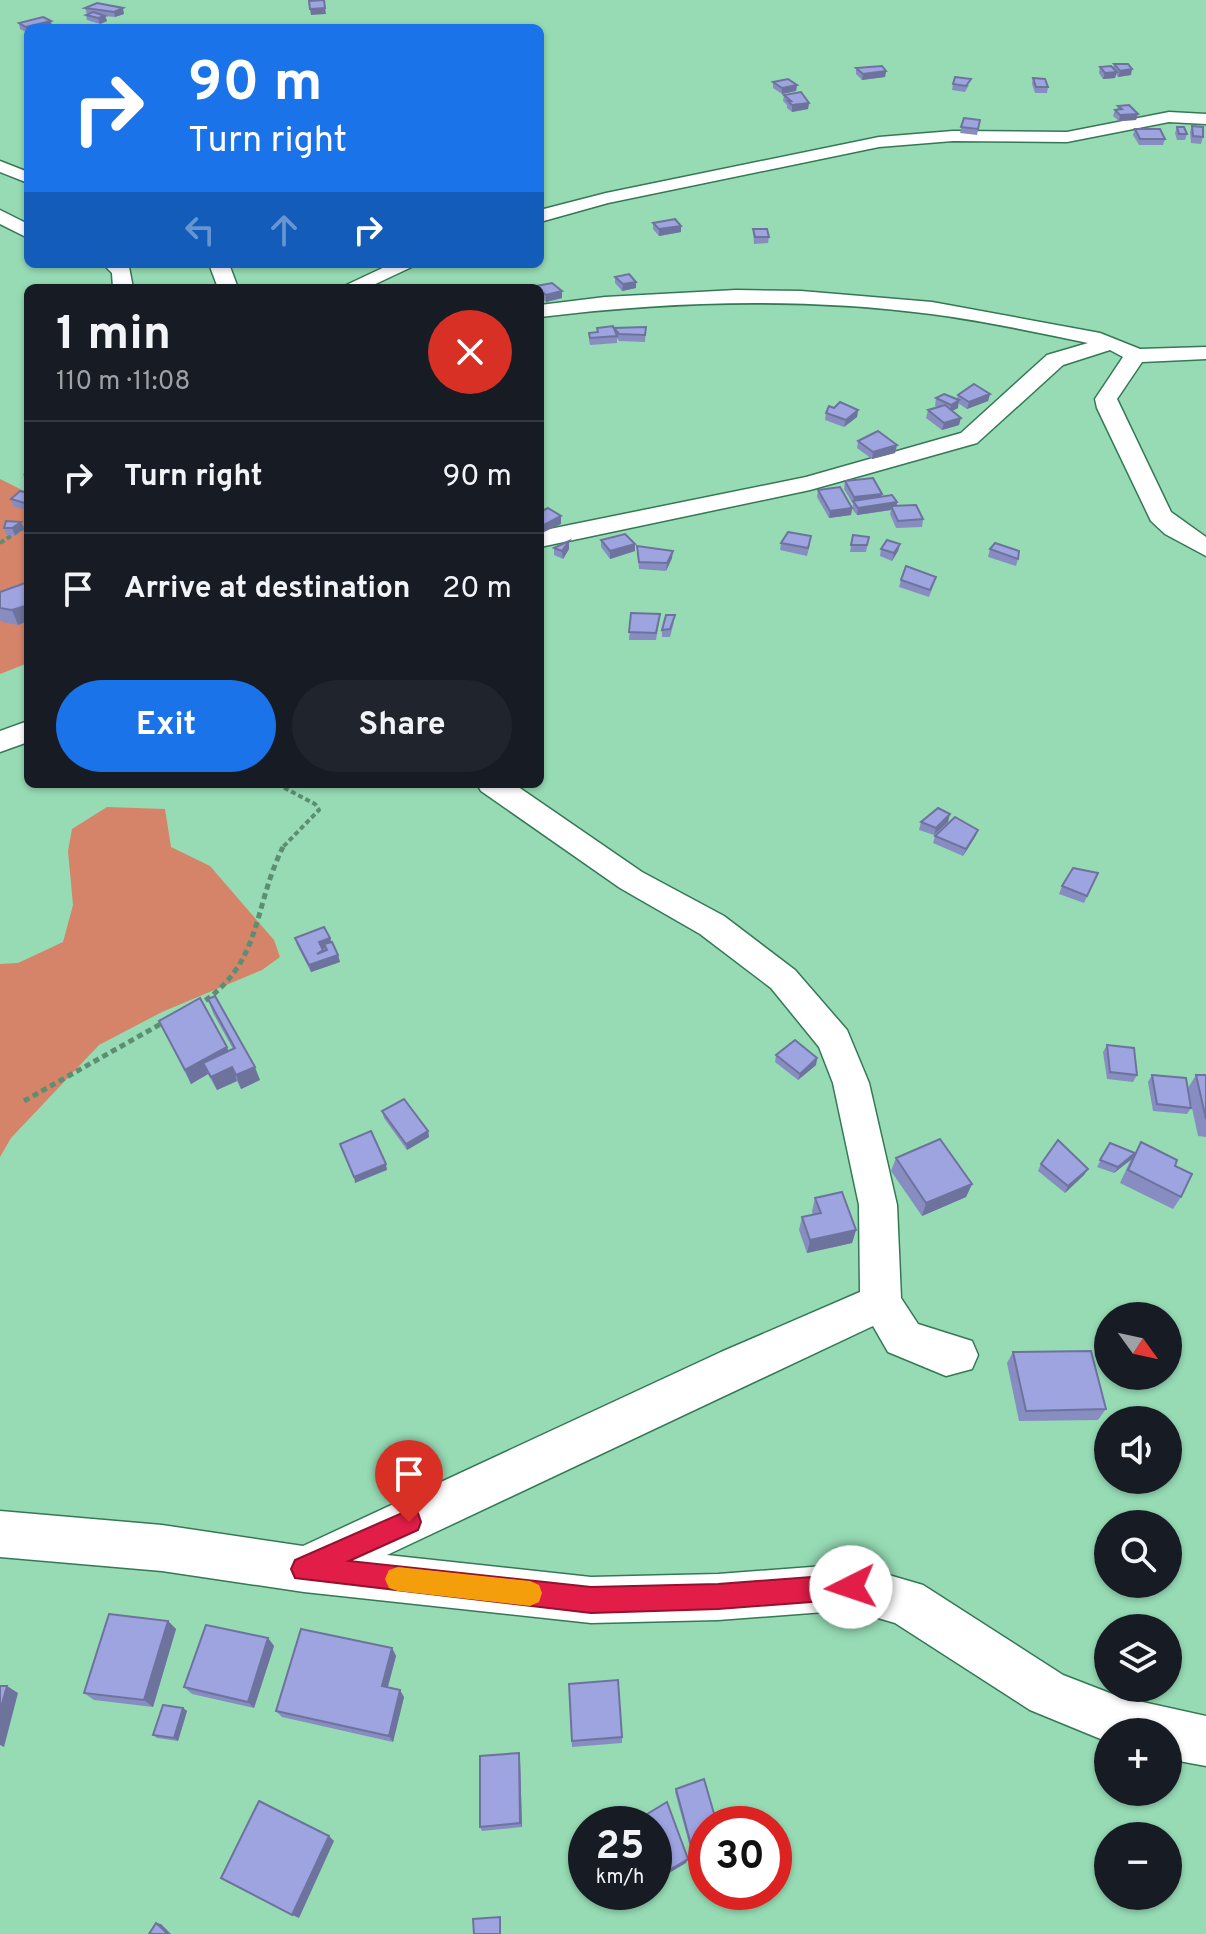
<!DOCTYPE html>
<html lang="en">
<head>
<meta charset="utf-8">
<style>
  :root { --surface:#171b24; --page:#20242c; --text:#f1f3f6; --muted:#9ea1a6; --line:#363941; --accent:#1a73e8 }
  body { margin:0; font-family:Overpass,sans-serif; background:var(--page); color:var(--text); height:100vh; display:flex; flex-direction:column; font-size:30px; white-space:nowrap }
  * { box-sizing:border-box; margin:0 }
  p { font-size:26px; color:var(--muted) }
  .icon { flex:none; width:44px; height:44px; fill:none; stroke:currentColor; stroke-width:2; stroke-linecap:round; stroke-linejoin:round }
  .map { position:relative; flex:1; overflow:hidden }
  .side { position:absolute; left:24px; top:284px; width:520px; height:504px; display:flex; flex-direction:column; background:var(--surface); border-radius:12px; box-shadow:0 2px 6px #0004 }
  .side>* { flex:none }
  .banner { position:absolute; left:24px; top:24px; width:520px; height:244px; border-radius:12px; box-shadow:0 2px 6px #0004; background:#1a73e8; color:#fff; overflow:hidden }
  .needle { width:52px; rotate:123deg }
  .controls { position:absolute; left:1094px; top:1302px; display:grid; gap:16px }
  .controls a { display:grid; place-items:center; width:88px; height:88px; border-radius:50%; background:var(--surface); box-shadow:0 2px 6px #0004; font-size:40px }
  .speed { position:absolute; left:568px; top:1806px; display:flex; gap:16px; font-size:40px; font-weight:700; text-align:center }
  .speed>* { display:grid; place-content:center; width:104px; height:104px; border-radius:50%; background:var(--surface); box-shadow:0 2px 6px #0004; line-height:1 }
  .speed small { font-size:20px; font-weight:400 }
  .speed .limit { border:12px solid #d22; background:#fff; color:#111 }
  .pin { position:absolute; display:grid; place-items:center; width:68px; height:68px; color:#fff; margin:-82px -34px; border-radius:50% 50% 50% 0; rotate:-45deg; box-shadow:0 0 8px #0007 }
  .pin .icon { rotate:45deg }
  .me { position:absolute; width:88px; margin:-44px; rotate:266deg; stroke-linejoin:round; filter:drop-shadow(0 0 6px #0008) }
  .turn { display:flex; align-items:center; gap:28px; height:168px; padding:0 32px; font-size:36px }
  .turn .icon { width:104px; height:104px; stroke-width:2.5 }
  .turn b { display:block; font-size:56px; line-height:68px }
  .lanes { display:flex; align-items:center; height:76px; padding:0 32px; background:#0003; justify-content:center; gap:40px; direction:ltr }
  .lanes .off { opacity:.35 }
  .round { display:grid; place-items:center; flex:none; width:84px; height:84px; border-radius:42px; background:var(--page) }
  .overview { display:flex; align-items:center; justify-content:space-between; height:136px; padding:0 32px }
  h1 { font-size:48px; font-weight:700; line-height:60px }
  .primary-button { display:flex; gap:16px; margin-top:auto; padding:16px 32px }
  .primary-button a { flex:1; height:92px; border-radius:48px; background:var(--accent); color:#fff; font-size:32px; font-weight:700; line-height:92px; text-align:center }
  .primary-button a+a { background:var(--page); color:var(--text) }
  ul { padding:0; list-style:none }
  li { display:flex; align-items:center; gap:24px; height:112px; padding:0 32px; border-top:2px solid var(--line) }
  li div { flex:1 }
  li b { display:block; font-size:30px }
  li em { font-style:normal }
  .map>svg:first-child { display:block }
  .green { fill:#d5846a }
  .lines { fill:none; stroke-linecap:round; stroke-linejoin:round }
  .minor-casing { stroke:#357855; stroke-width:3 }
  .path-far1 { stroke:#5c8e71; stroke-width:4; stroke-dasharray:5 3; stroke-linecap:butt }
  .path { stroke:#5c8e71; stroke-width:5; stroke-dasharray:6 4; stroke-linecap:butt }
  .minor { fill:#fff; fill-rule:evenodd }
  .wall { fill:#878dc1 }
  .shaded-wall { fill:#6e739d }
  .building { fill:#9da4e0; stroke:#6e739d; stroke-width:2 }
  .route { fill:#e11d48; stroke:#92132f; stroke-width:2 }
  .slow { fill:#f59e0b }
</style>
</head>
<body>
<div class="map">
<svg width="1206" height="1934" viewBox="0 0 1206 1934">
  <rect width="100%" height="100%" fill="#96dbb4"/>
  <g class="green">
    <polygon points="0,479 28,493 28,663 0,674"/>
    <polygon points="107,807 165,809 171,847 210,866 274,940 280,957 262,970 162,1012 99,1045 11,1138 0,1157 0,964 18,963 63,942 73,905 68,851 72,829"/>
  </g>
  <g class="lines">
    <g class="minor-casing">
      <g id="minor">
        <polygon points="1169,112 1206,114 1206,124 1169,122 1067,142 953,141 879,147 608,203 540,222 540,210 606,193 879,137 953,131 1067,132"/>
        <polygon points="0,161 28,172 28,183 0,172"/>
        <polygon points="0,210 28,224 28,238 0,224"/>
        <polygon points="103,264 129,267 133,288 113,288 112,273"/>
        <polygon points="209,264 229,264 238,288 218,288"/>
        <polygon points="391,264 418,264 367,288 340,288"/>
        <path d="M736 290 801 291 932 302 1100 333 1140 349 1206 347V359L1142 362 1117 399 1171 512 1206 537V556L1165 534 1151 521 1097 408 1095 399 1123 357 1110 350 1063 365 977 443 810 490 540 547V531L806 477 961 433 1047 355 1088 343C1036 332 984 321 931 314 800 297 671 301 540 317V305L605 297Z"/>
        <polygon points="28,721 28,742 0,752 0,731"/>
        <polygon points="477,784 514,784 642,872 724,916 795,970 847,1030 869,1083 897,1205 901,1298 918,1324 972,1341 978,1355 972,1369 946,1376 888,1352 873,1326 387,1555 591,1577 718,1574 851,1564 923,1585 1063,1675 1120,1697 1206,1716 1206,1766 1168,1759 1168,1732 1108,1732 1108,1742 1030,1710 895,1623 851,1610 718,1620 591,1623 304,1592 162,1571 0,1557 0,1511 162,1525 303,1546 721,1352 860,1292 859,1205 833,1083 819,1047 771,988 700,934 620,888 481,791"/>
      </g>
    </g>
    <g class="path-far1">
      <polyline points="0,543 28,525"/>
      <polyline points="277,784 315,804 319,810 281,849"/>
    </g>
    <g class="path">
      <path d="M197 1006C263 965 252 909 283 847"/>
      <polyline points="24,1101 166,1021"/>
    </g>
    <use href="#minor" class="minor"/>
  </g>
  <g class="wall">
    <polygon points="97,3 124,14 115,17 105,16 107,21 100,24 87,20 86,15 89,14 87,14 85,8"/>
    <polygon points="19,23 52,27 28,28 28,33 20,29"/>
    <polygon points="1114,64 1131,75 1118,77 1116,74 1115,78 1103,79 1099,73 1100,67 1113,68"/>
    <polygon points="856,68 886,71 885,77 862,80 856,74"/>
    <polygon points="1033,78 1048,87 1047,93 1035,93 1032,84"/>
    <polygon points="773,82 797,85 796,91 782,94 773,88"/>
    <polygon points="953,84 969,85 965,92 952,90"/>
    <polygon points="784,95 809,103 808,109 792,112 787,108 787,105 783,101"/>
    <polygon points="1118,106 1138,114 1136,120 1119,121 1113,116 1115,110 1117,110"/>
    <polygon points="964,118 980,120 977,135 960,133"/>
    <polygon points="1192,126 1203,137 1201,144 1191,143 1190,132"/>
    <polygon points="1177,127 1187,134 1185,140 1177,140 1175,133"/>
    <polygon points="1135,129 1165,139 1163,145 1139,145 1133,135"/>
    <polygon points="653,223 681,226 681,232 659,236 653,229"/>
    <polygon points="753,229 769,237 768,243 754,244"/>
    <polygon points="615,277 636,282 636,288 622,291 615,283"/>
    <polygon points="536,286 562,291 562,298 546,302 540,296 540,288 536,288"/>
    <polygon points="646,327 645,342 619,341 617,338 617,343 590,345 589,340 589,333 597,332 597,328"/>
    <polygon points="990,394 988,401 967,409 958,403 958,408 952,411 959,425 942,430 926,418 928,410 938,407 935,406 936,398 957,399 958,395"/>
    <polygon points="834,408 858,410 857,417 844,427 825,420 826,413"/>
    <polygon points="858,441 897,445 895,453 872,459 857,448"/>
    <polygon points="28,471 28,486 23,474"/>
    <polygon points="845,481 881,497 897,502 897,506 923,519 922,527 896,528 890,514 891,510 857,515 852,509 851,515 829,518 817,497 818,490 852,508 853,504 844,489"/>
    <polygon points="28,493 28,510 14,507 11,499"/>
    <polygon points="21,522 24,529 15,535 7,535 4,528"/>
    <polygon points="853,535 869,537 866,552 850,552"/>
    <polygon points="601,540 635,544 635,551 610,559 601,547"/>
    <polygon points="781,543 810,544 807,556 780,550"/>
    <polygon points="900,544 898,551 892,561 880,556 881,549"/>
    <polygon points="637,546 672,558 666,571 639,569"/>
    <polygon points="554,548 569,549 563,559 554,555"/>
    <polygon points="990,549 1018,559 1016,566 988,557"/>
    <polygon points="936,577 934,584 929,597 899,587 901,580"/>
    <polygon points="28,582 28,621 18,625 2,622 0,620 0,592"/>
    <polygon points="631,613 659,622 656,640 629,640"/>
    <polygon points="674,622 670,637 662,637 662,630"/>
    <polygon points="921,822 948,822 934,835 919,830"/>
    <polygon points="978,830 975,837 963,856 933,843 935,836"/>
    <polygon points="1098,873 1084,903 1059,894 1062,886"/>
    <polygon points="295,938 330,938 338,955 340,962 311,972 297,945"/>
    <polygon points="208,999 260,1080 241,1089 237,1081 217,1090 208,1074 191,1084 159,1021 229,1051 233,1049 213,1013"/>
    <polygon points="1107,1045 1137,1075 1133,1082 1107,1079 1103,1052"/>
    <polygon points="776,1055 817,1058 816,1065 798,1080 775,1062"/>
    <polygon points="1152,1075 1188,1088 1196,1075 1206,1075 1206,1137 1198,1136 1189,1094 1191,1108 1187,1114 1153,1111 1148,1082"/>
    <polygon points="382,1111 428,1131 429,1137 407,1150 384,1118"/>
    <polygon points="1141,1142 1175,1166 1181,1197 1173,1209 1120,1183 1131,1159 1114,1173 1097,1167 1110,1143 1135,1153"/>
    <polygon points="896,1158 972,1184 966,1197 922,1216 891,1171"/>
    <polygon points="1041,1164 1088,1169 1084,1175 1065,1193 1038,1171"/>
    <polygon points="815,1198 856,1230 852,1243 807,1253 799,1230 802,1217 813,1215 812,1211"/>
    <polygon points="1013,1352 1106,1409 1098,1420 1019,1421 1007,1363"/>
    <polygon points="168,1621 176,1629 153,1707 94,1700 84,1693"/>
    <polygon points="268,1638 274,1646 254,1708 192,1694 184,1687"/>
    <polygon points="392,1648 396,1656 388,1687 404,1697 393,1742 282,1717 276,1711"/>
    <polygon points="569,1684 622,1737 622,1743 572,1747"/>
    <polygon points="183,1708 187,1711 178,1741 157,1738 153,1735"/>
    <polygon points="520,1759 522,1827 482,1831 480,1827"/>
    <polygon points="676,1789 706,1853 693,1858 675,1792"/>
  </g>
  <g class="shaded-wall">
    <polygon points="123,8 124,14 115,17 114,12"/>
    <polygon points="325,8 326,14 311,15 310,9"/>
    <polygon points="105,16 107,21 100,24 98,18"/>
    <polygon points="51,21 52,27 28,28 28,33 26,27"/>
    <polygon points="1132,69 1131,75 1118,77 1120,71"/>
    <polygon points="886,71 885,77 862,80 863,74"/>
    <polygon points="1117,72 1115,78 1103,79 1105,73"/>
    <polygon points="797,85 796,91 782,94 782,88"/>
    <polygon points="809,103 808,109 792,112 792,105"/>
    <polygon points="1138,114 1136,120 1119,121 1120,115"/>
    <polygon points="681,226 681,232 659,236 659,229"/>
    <polygon points="636,282 636,288 622,291 623,284"/>
    <polygon points="562,291 562,298 546,302 546,295"/>
    <polygon points="990,394 988,401 967,409 969,402"/>
    <polygon points="959,400 958,408 950,412 951,405"/>
    <polygon points="858,410 857,417 844,427 846,420"/>
    <polygon points="961,418 959,425 942,430 944,423"/>
    <polygon points="897,445 895,453 872,459 873,452"/>
    <polygon points="882,494 880,501 853,501 853,504 854,497"/>
    <polygon points="897,502 896,509 891,506 891,510 857,515 858,508"/>
    <polygon points="852,508 851,515 829,518 830,511"/>
    <polygon points="561,516 561,524 540,534 540,527"/>
    <polygon points="21,522 24,529 15,535 12,528"/>
    <polygon points="569,541 569,549 563,559 562,551"/>
    <polygon points="635,544 635,551 610,559 610,551"/>
    <polygon points="900,544 898,551 892,561 894,553"/>
    <polygon points="673,551 672,558 666,571 667,563"/>
    <polygon points="28,605 28,621 18,625 12,610"/>
    <polygon points="950,814 948,822 934,835 936,828"/>
    <polygon points="978,830 975,837 963,856 966,849"/>
    <polygon points="330,938 332,945 324,944 325,948 321,949 319,942"/>
    <polygon points="338,955 340,962 311,972 309,965"/>
    <polygon points="227,1047 233,1061 203,1063 208,1074 191,1084 185,1070"/>
    <polygon points="817,1058 816,1065 798,1080 800,1074"/>
    <polygon points="232,1067 237,1081 217,1090 211,1077"/>
    <polygon points="255,1067 260,1080 241,1089 236,1075"/>
    <polygon points="428,1131 429,1137 407,1150 406,1144"/>
    <polygon points="1135,1153 1132,1159 1114,1173 1118,1167"/>
    <polygon points="386,1164 387,1170 355,1183 354,1177"/>
    <polygon points="1088,1169 1084,1175 1065,1193 1068,1186"/>
    <polygon points="972,1184 966,1197 922,1216 926,1203"/>
    <polygon points="856,1230 852,1243 807,1253 810,1240"/>
    <polygon points="168,1621 176,1629 153,1707 144,1700"/>
    <polygon points="268,1638 274,1646 254,1708 248,1702"/>
    <polygon points="392,1648 396,1656 386,1693 382,1686"/>
    <polygon points="7,1686 18,1693 4,1747 0,1745 0,1711"/>
    <polygon points="400,1690 404,1697 393,1742 389,1736"/>
    <polygon points="183,1708 187,1711 178,1741 174,1738"/>
    <polygon points="519,1753 520,1759 522,1827 520,1823"/>
    <polygon points="329,1836 334,1841 299,1918 292,1915"/>
    <polygon points="688,1859 686,1863 654,1882 654,1879"/>
    <polygon points="156,1923 161,1924 171,1934 168,1934"/>
  </g>
  <g class="building">
    <polygon points="324,0 325,8 310,9 309,1"/>
    <polygon points="97,3 123,8 114,12 85,8"/>
    <polygon points="93,12 105,16 98,18 86,15"/>
    <polygon points="43,17 51,21 26,27 19,23"/>
    <polygon points="1114,64 1128,64 1132,69 1120,71"/>
    <polygon points="882,66 886,71 863,74 856,68"/>
    <polygon points="1111,66 1117,72 1105,73 1100,67"/>
    <polygon points="955,77 971,79 966,86 953,84"/>
    <polygon points="1033,78 1045,79 1048,87 1036,87"/>
    <polygon points="788,79 797,85 782,88 773,82"/>
    <polygon points="801,92 809,103 792,105 788,101 791,101 784,95"/>
    <polygon points="1129,105 1138,114 1120,115 1115,110 1122,109 1118,106"/>
    <polygon points="964,118 980,120 978,129 961,127"/>
    <polygon points="1192,126 1203,127 1203,137 1193,136"/>
    <polygon points="1177,127 1184,127 1187,134 1179,134"/>
    <polygon points="1135,129 1160,129 1165,139 1140,139"/>
    <polygon points="675,219 681,226 659,229 653,223"/>
    <polygon points="753,229 767,229 769,237 755,237"/>
    <polygon points="629,274 636,282 623,284 615,277"/>
    <polygon points="552,283 562,291 546,295 540,290 540,288 536,286"/>
    <polygon points="613,326 617,336 590,338 589,333 598,332 597,328"/>
    <polygon points="646,327 645,335 619,334 614,328"/>
    <polygon points="974,384 990,394 969,402 958,395"/>
    <polygon points="944,394 959,400 951,405 936,398"/>
    <polygon points="840,402 858,410 846,420 826,413 829,406 834,408"/>
    <polygon points="945,405 961,418 944,423 928,410"/>
    <polygon points="878,431 897,445 873,452 858,441"/>
    <polygon points="873,478 882,494 854,497 845,481"/>
    <polygon points="840,487 852,508 830,511 818,490"/>
    <polygon points="20,491 28,493 28,504 11,499"/>
    <polygon points="892,495 897,502 858,508 853,501"/>
    <polygon points="916,505 923,519 898,521 891,506"/>
    <polygon points="548,508 561,516 540,527 540,512"/>
    <polygon points="6,521 21,522 12,528 4,528"/>
    <polygon points="788,532 811,536 808,548 781,543"/>
    <polygon points="625,534 635,544 610,551 601,540"/>
    <polygon points="853,535 869,537 867,545 851,545"/>
    <polygon points="887,540 900,544 894,553 881,549"/>
    <polygon points="569,541 562,551 554,548"/>
    <polygon points="995,543 1019,551 1018,559 990,549"/>
    <polygon points="637,546 673,551 667,563 639,562"/>
    <polygon points="906,566 936,577 930,590 901,580"/>
    <polygon points="28,582 28,605 12,610 0,608 0,592"/>
    <polygon points="631,613 660,614 656,633 629,632"/>
    <polygon points="666,615 675,615 670,629 662,630"/>
    <polygon points="938,808 950,814 936,828 921,822"/>
    <polygon points="955,817 978,830 966,849 935,836"/>
    <polygon points="1073,868 1098,873 1087,896 1062,886"/>
    <polygon points="324,927 330,938 319,942 323,950 317,954 327,950 324,944 332,942 338,955 309,965 295,938"/>
    <polygon points="215,996 255,1067 236,1075 232,1067 211,1077 203,1063 235,1048 208,999"/>
    <polygon points="200,998 227,1047 185,1070 159,1021"/>
    <polygon points="795,1040 817,1058 800,1074 776,1055"/>
    <polygon points="1107,1045 1134,1048 1137,1075 1110,1072"/>
    <polygon points="1152,1075 1186,1078 1191,1108 1157,1104"/>
    <polygon points="1196,1075 1206,1075 1206,1119"/>
    <polygon points="404,1099 428,1131 406,1144 382,1111"/>
    <polygon points="371,1131 386,1164 354,1177 340,1144"/>
    <polygon points="940,1139 972,1184 926,1203 896,1158"/>
    <polygon points="1058,1140 1088,1169 1068,1186 1041,1164"/>
    <polygon points="1141,1142 1177,1160 1175,1166 1192,1174 1181,1197 1128,1170"/>
    <polygon points="1110,1143 1135,1153 1118,1167 1100,1160"/>
    <polygon points="842,1192 856,1230 810,1240 802,1217 821,1213 815,1198"/>
    <polygon points="1091,1351 1106,1409 1026,1411 1013,1352"/>
    <polygon points="109,1614 168,1621 144,1700 84,1693"/>
    <polygon points="206,1625 268,1638 248,1702 184,1687"/>
    <polygon points="301,1629 392,1648 382,1686 400,1690 389,1736 276,1711"/>
    <polygon points="618,1680 622,1737 572,1741 569,1684"/>
    <polygon points="0,1686 7,1686 0,1711"/>
    <polygon points="163,1705 183,1708 174,1738 153,1735"/>
    <polygon points="519,1753 520,1823 480,1827 480,1756"/>
    <polygon points="704,1779 717,1824 706,1824 706,1852 694,1856 676,1789"/>
    <polygon points="259,1801 329,1836 292,1915 221,1878"/>
    <polygon points="667,1802 688,1859 654,1879 654,1824 631,1824"/>
    <polygon points="500,1917 500,1934 474,1934 473,1919"/>
    <polygon points="156,1923 168,1934 149,1934"/>
  </g>
  <polygon class="route" points="409,1510 418,1513 421,1522 418,1530 349,1561 591,1587 718,1584 851,1574 860,1578 864,1587 860,1596 851,1599 718,1609 591,1613 295,1578 291,1569 295,1560"/>
  <polygon class="slow" points="398,1567 530,1581 539,1585 542,1593 539,1602 530,1606 398,1591 389,1588 385,1579 389,1570"/>
</svg>
<div class="controls">
<a><svg class="needle" viewBox="-14 -14 28 28"><path d="M0-13l5 13h-10z" fill="#e53935"/><path d="M0 13l5-13h-10z" fill="#9ea1a6"/></svg></a>
<a><svg class="icon" aria-label="sound" viewBox="0 0 24 24"><path d="M4 9h4l5-4v14l-5-4H4zM17 9q2 3 0 6"/></svg></a>
<a><svg class="icon" aria-label="search" viewBox="0 0 24 24"><circle cx="10" cy="10" r="6"/><path d="M15 15l6 6"/></svg></a>
<a><svg class="icon" aria-label="layers" viewBox="0 0 24 24"><path d="M12 4l9 5-9 5-9-5zM3 14l9 5 9-5"/></svg></a>
<a>+</a>
<a>−</a>
</div>
<div class="speed"><div>25<small>km/h</small></div><div class="limit">30</div></div>
<div class="pin" style="left:409px;top:1522px;background:#d93025"><svg class="icon" aria-label="arrive" viewBox="0 0 24 24"><path d="M6 21V4h12l-3 4 3 4H6"/></svg></div>
<svg class="me" style="left:851px;top:1587px" viewBox="-20 -20 40 40"><circle r="19" fill="#fff"/><path d="M0-13L10 11 0 6-10 11z" fill="#e11d48"/></svg>
<div class="banner">
<div class="turn"><svg class="icon" aria-label="right" viewBox="0 0 24 24"><path d="M7 20v-9h11M14 6l5 5-5 5"/></svg><div><b>90 m</b>Turn right</div></div>
<div class="lanes"><svg class="icon off" aria-label="left" viewBox="0 0 24 24"><path d="M17 20v-9H6M10 6l-5 5 5 5"/></svg><svg class="icon off" aria-label="ahead" viewBox="0 0 24 24"><path d="M12 20V5M6 11l6-6 6 6"/></svg><svg class="icon" aria-label="right" viewBox="0 0 24 24"><path d="M7 20v-9h11M14 6l5 5-5 5"/></svg></div>
</div>
<section class="side">
<div class="overview"><div><h1>1 min</h1><p>110 m · 11:08</p></div><a class="round" style="background:#d93025;color:#fff"><svg class="icon" aria-label="close" viewBox="0 0 24 24"><path d="M6 6l12 12M18 6L6 18"/></svg></a></div>
<ul>
<li><svg class="icon" aria-label="right" viewBox="0 0 24 24"><path d="M7 20v-9h11M14 6l5 5-5 5"/></svg><div><b>Turn right</b></div><em>90 m</em></li>
<li><svg class="icon" aria-label="arrive" viewBox="0 0 24 24"><path d="M6 21V4h12l-3 4 3 4H6"/></svg><div><b>Arrive at destination</b></div><em>20 m</em></li>
</ul>
<div class="primary-button"><a>Exit</a><a>Share</a></div>
</section>
</div>
</body>
</html>
